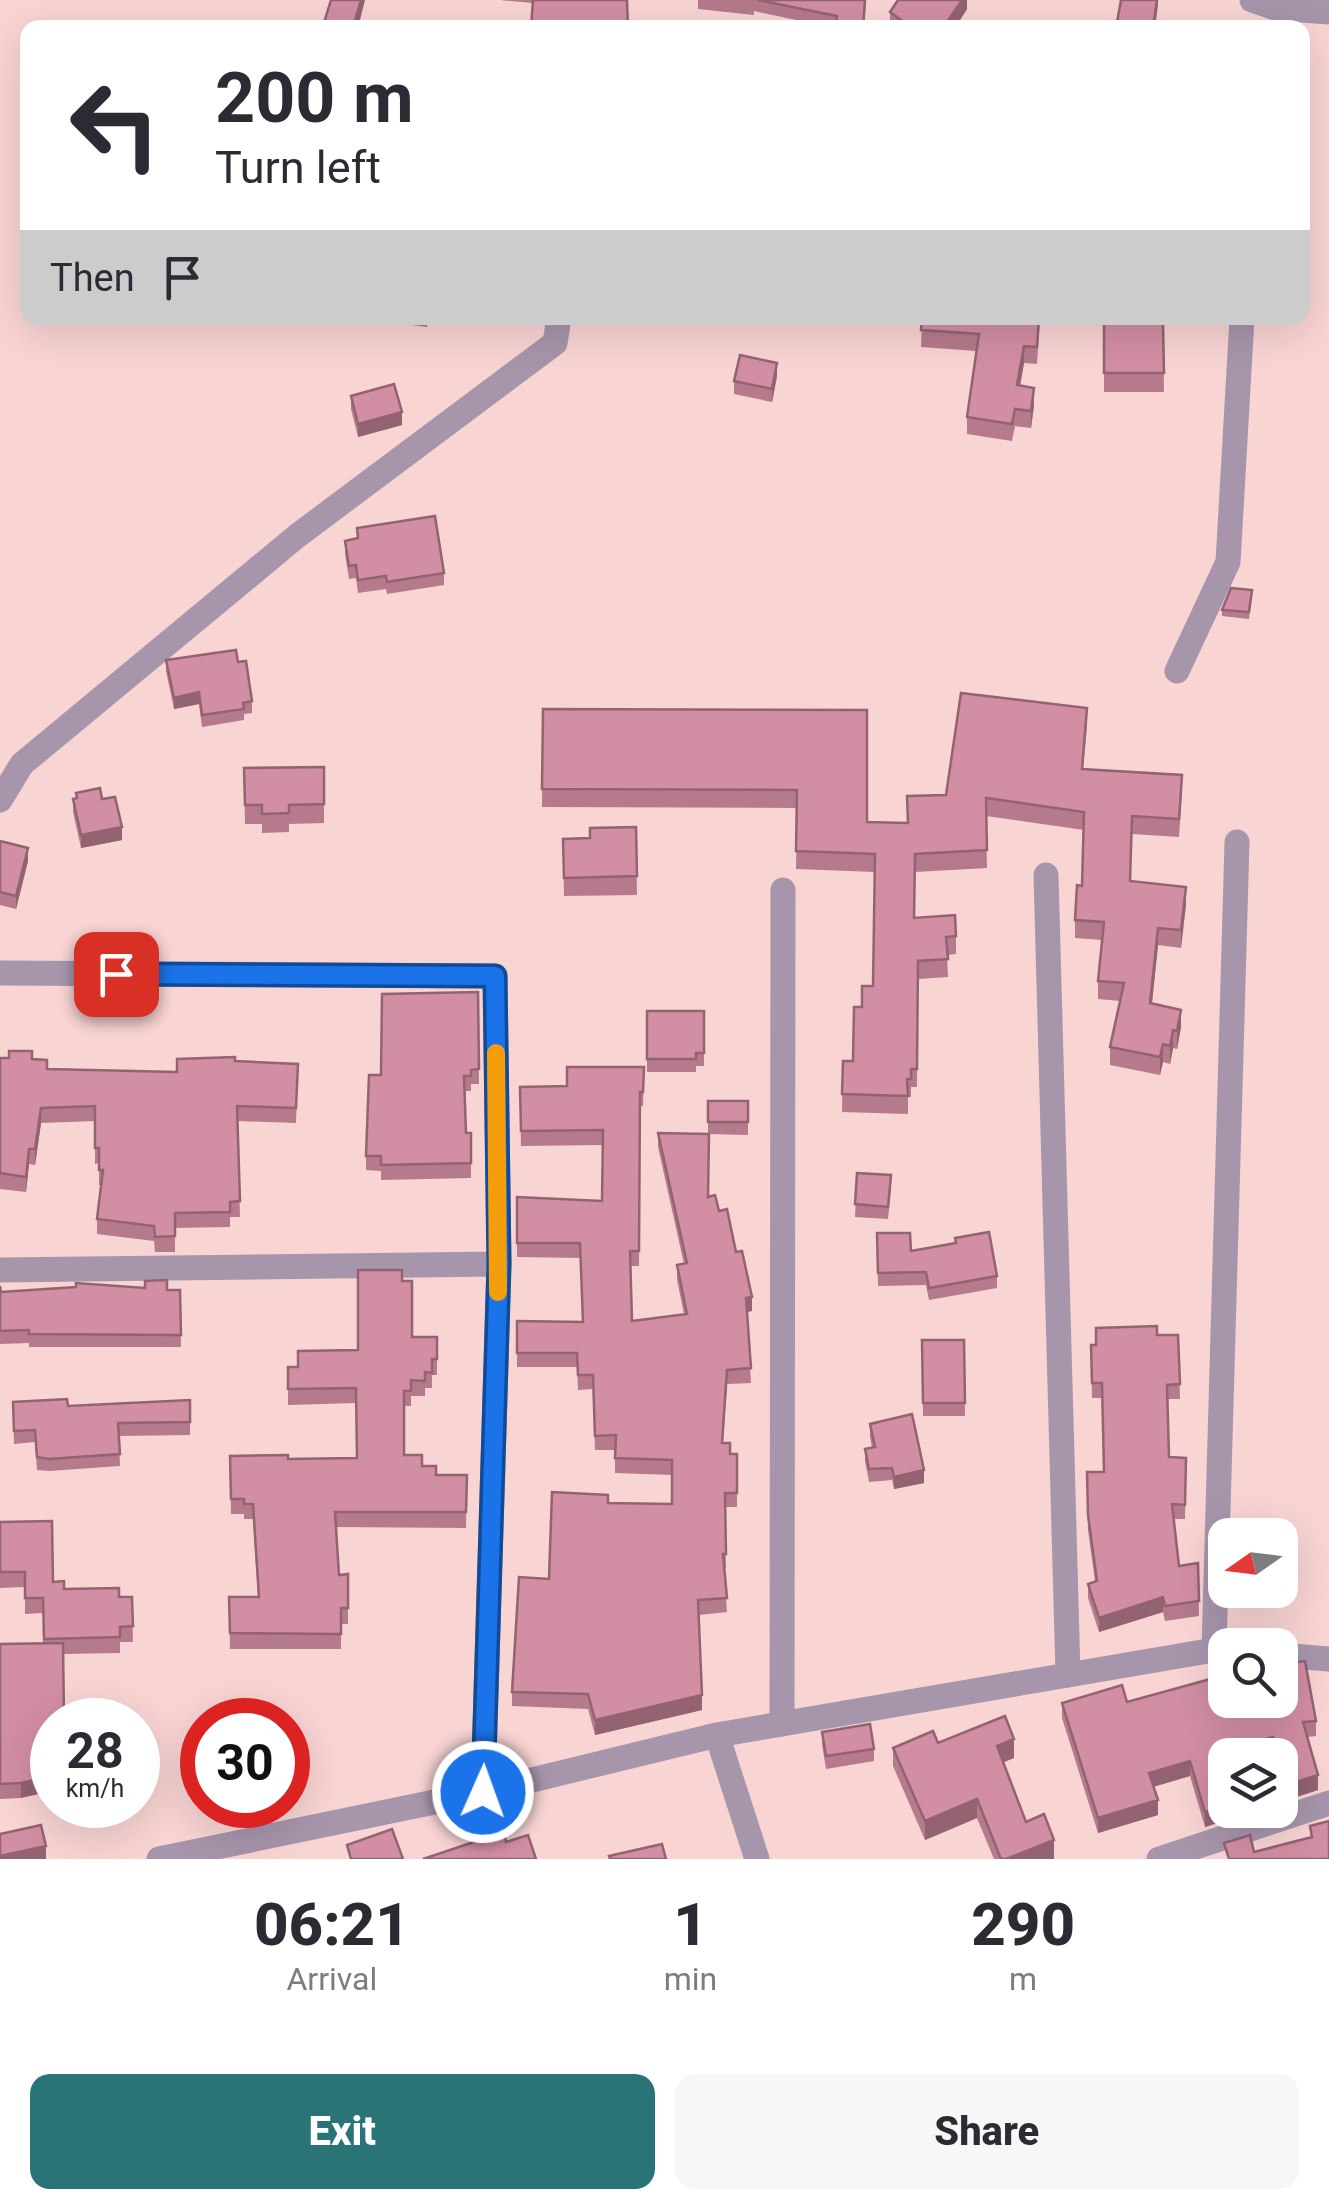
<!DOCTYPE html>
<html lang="en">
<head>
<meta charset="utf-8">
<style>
  :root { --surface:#fff; --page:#f7f7f7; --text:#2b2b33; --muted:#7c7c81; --accent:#2a7477 }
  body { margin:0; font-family:Roboto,sans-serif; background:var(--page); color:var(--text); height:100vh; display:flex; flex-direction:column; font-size:38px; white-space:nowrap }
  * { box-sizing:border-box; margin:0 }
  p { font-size:32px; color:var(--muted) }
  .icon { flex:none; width:55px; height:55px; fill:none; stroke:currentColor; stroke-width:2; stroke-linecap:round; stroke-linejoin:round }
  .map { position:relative; height:1859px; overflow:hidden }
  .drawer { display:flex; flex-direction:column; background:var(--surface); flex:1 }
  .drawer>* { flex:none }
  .top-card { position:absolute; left:20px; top:20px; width:1290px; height:305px; border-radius:20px; box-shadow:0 10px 40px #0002; background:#fff; color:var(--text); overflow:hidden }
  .needle { width:65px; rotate:256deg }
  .tools { position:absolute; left:1208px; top:1518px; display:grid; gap:20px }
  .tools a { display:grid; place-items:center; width:90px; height:90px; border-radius:20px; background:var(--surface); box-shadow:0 10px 40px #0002; font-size:50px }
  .speed { position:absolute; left:30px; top:1698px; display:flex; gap:20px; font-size:50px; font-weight:700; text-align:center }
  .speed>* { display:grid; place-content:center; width:130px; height:130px; border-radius:50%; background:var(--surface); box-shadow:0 10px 40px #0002; line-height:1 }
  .speed small { font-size:25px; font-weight:400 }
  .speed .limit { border:15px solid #d22; background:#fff; color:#111 }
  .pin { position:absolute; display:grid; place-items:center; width:85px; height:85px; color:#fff; margin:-42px; border-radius:20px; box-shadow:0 5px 15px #0006 }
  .me { position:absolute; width:110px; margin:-55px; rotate:2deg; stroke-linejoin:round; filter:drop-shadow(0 0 8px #0008) }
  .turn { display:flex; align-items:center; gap:35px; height:210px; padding:0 30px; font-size:45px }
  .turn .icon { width:130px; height:130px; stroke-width:2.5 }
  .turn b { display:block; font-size:70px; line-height:85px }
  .then { display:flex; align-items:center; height:95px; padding:0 30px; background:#0003; gap:20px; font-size:38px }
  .eta { display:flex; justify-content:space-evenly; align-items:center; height:170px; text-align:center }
  .eta b { font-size:60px; font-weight:800; line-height:70px }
  .action { display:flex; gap:20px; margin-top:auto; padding:20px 30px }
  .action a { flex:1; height:115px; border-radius:20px; background:var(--accent); color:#fff; font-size:40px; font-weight:800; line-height:115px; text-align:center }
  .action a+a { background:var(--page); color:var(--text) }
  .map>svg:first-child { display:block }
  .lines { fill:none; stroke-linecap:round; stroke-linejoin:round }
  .minor { stroke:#a795ac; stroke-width:25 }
  .wall { fill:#b57a8c }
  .shaded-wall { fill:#936372 }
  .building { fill:#d28ea3; stroke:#936372; stroke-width:2.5 }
  .route-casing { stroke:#114b97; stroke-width:25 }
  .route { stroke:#1a73e8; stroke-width:18 }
  .slow { stroke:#f59e0b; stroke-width:18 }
</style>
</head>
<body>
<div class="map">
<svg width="1329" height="1859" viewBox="0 0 1329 1859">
  <rect width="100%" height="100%" fill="#f8d4d3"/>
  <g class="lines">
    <g class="minor">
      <polyline points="1252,0 1275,8 1329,12"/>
      <polyline points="1177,671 1228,562 1242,318"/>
      <polyline points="0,800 22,764 297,536 555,343 559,318"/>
      <polyline points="1046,875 1068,1675"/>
      <polyline points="0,973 495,976 499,1264 0,1270"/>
      <polyline points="1214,1650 1237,842"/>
      <polyline points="1280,1655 1329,1659"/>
      <polyline points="782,1724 783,890"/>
      <polyline points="717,1735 757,1859"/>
      <polyline points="483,1792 499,1264"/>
      <polyline points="159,1859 483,1792 717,1735 1214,1650 1225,1651"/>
      <polyline points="1159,1859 1329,1803"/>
    </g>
  </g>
  <g class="wall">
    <polygon points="500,0 627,0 533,3"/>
    <polygon points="698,0 866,0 864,28 834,28 754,11 754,15 698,9"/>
    <polygon points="967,0 967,9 955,28 890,28 890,12"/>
    <polygon points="373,318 428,318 427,327 373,320"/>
    <polygon points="922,318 1040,318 1037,364 1024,363 1020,386 1034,405 1031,428 1015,426 1012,441 967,434 967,417 976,351 921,347"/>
    <polygon points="1104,318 1163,323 1164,392 1104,392"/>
    <polygon points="777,376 772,402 734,394 734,381"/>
    <polygon points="351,396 402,425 358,437 351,409"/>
    <polygon points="357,528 444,573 444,585 387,594 386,589 358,593 356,578 349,579 345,554 345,541 357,538"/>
    <polygon points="1252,590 1249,619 1222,616 1222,610"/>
    <polygon points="166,660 238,662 252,701 252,713 244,714 244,720 202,727 199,704 174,709 166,671"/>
    <polygon points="543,709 867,710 867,822 908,823 946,795 1087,726 1083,769 1182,792 1179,837 1132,834 1130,881 1186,904 1181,948 1158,945 1152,1003 1181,1027 1177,1049 1173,1048 1170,1064 1163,1062 1160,1075 1110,1065 1110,1047 1120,1001 1098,999 1098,981 1102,940 1075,938 1075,920 1082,886 1084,830 986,816 987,868 915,872 915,918 956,936 956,954 947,955 948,977 918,979 917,1087 911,1087 911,1097 908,1097 908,1114 842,1112 843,1061 853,1061 862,1007 873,986 875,872 796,869 797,808 542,807"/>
    <polygon points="324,767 324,823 289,824 289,832 262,833 262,824 245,824 244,768"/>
    <polygon points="76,793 122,840 81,848 73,812 73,799 76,799"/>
    <polygon points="636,827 637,895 564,896 563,839 590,838"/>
    <polygon points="0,841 28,861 16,909 0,905"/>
    <polygon points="478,992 479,1084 471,1084 471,1091 464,1091 466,1133 471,1133 471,1178 381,1180 381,1171 366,1170 366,1156 381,1075"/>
    <polygon points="647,1011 704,1011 704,1066 696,1066 696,1072 647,1072"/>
    <polygon points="0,1058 32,1059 47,1069 177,1072 235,1061 298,1064 296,1123 237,1121 240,1217 230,1217 230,1227 175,1228 175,1252 155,1252 154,1241 97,1234 97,1219 101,1185 99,1185 99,1163 95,1164 95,1121 41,1123 35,1165 29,1164 26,1192 0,1189"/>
    <polygon points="644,1067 643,1106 640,1106 639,1266 630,1266 632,1321 684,1314 677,1280 677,1265 684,1264 658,1147 658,1133 708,1134 708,1101 748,1101 748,1135 709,1134 708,1197 719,1211 736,1252 752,1311 747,1312 751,1383 727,1384 723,1443 737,1469 737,1507 725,1507 726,1568 724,1568 727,1612 699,1615 702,1710 595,1735 588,1709 512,1706 512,1692 549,1579 608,1503 672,1504 672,1475 615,1473 615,1450 595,1450 593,1389 578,1390 577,1367 517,1367 517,1321 583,1322 580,1258 517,1257 517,1197 602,1201 603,1145 521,1146 520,1087 567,1086"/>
    <polygon points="857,1173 891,1188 888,1219 855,1217"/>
    <polygon points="877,1233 911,1251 955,1243 955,1238 997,1276 997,1288 929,1300 926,1285 878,1286"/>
    <polygon points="402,1281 412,1337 437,1337 437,1375 432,1375 432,1388 425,1388 425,1396 411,1396 411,1406 404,1406 404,1455 436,1475 467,1475 466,1528 336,1527 339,1575 348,1574 348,1624 341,1624 341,1649 230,1649 229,1597 258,1597 253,1519 244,1519 244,1514 231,1514 230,1456 288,1459 357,1458 356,1403 288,1405 288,1367 298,1367 358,1350"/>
    <polygon points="0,1286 1,1292 180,1290 181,1347 29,1347 29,1343 0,1344"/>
    <polygon points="1157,1335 1178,1335 1180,1399 1167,1399 1169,1457 1186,1458 1185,1519 1174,1519 1179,1566 1198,1563 1199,1616 1165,1621 1163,1612 1099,1632 1088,1598 1088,1584 1095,1581 1088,1530 1087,1472 1104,1472 1102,1398 1092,1398 1091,1345"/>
    <polygon points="922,1340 964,1340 965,1416 923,1416"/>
    <polygon points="190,1400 190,1435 119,1436 120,1466 49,1471 37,1470 35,1442 14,1444 13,1402 68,1406"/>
    <polygon points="870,1424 924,1483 894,1489 892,1480 869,1482 865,1461 865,1449 872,1447 870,1437"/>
    <polygon points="0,1522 53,1582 64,1589 119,1597 132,1597 133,1642 120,1642 120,1653 63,1654 21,1798 0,1799 0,1644 43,1643 43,1613 25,1614 25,1587 0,1588"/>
    <polygon points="1127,1702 1316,1721 1316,1736 1307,1737 1318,1790 1287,1800 1280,1775 1280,1755 1274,1755 1273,1752 1261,1755 1225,1755 1244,1814 1205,1827 1190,1776 1153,1787 1158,1815 1098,1833 1062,1718 1062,1703"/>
    <polygon points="822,1732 874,1749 874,1761 826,1769 822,1744"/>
    <polygon points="938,1743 1014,1758 1003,1762 1026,1822 1054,1859 994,1859 977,1818 925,1840 893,1766 893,1748"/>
  </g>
  <g class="shaded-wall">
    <polygon points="361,0 365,0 358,28 353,28"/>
    <polygon points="962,0 967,0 967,9 955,28 943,28"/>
    <polygon points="1157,0 1158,5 1155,28 1153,28"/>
    <polygon points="1024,346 1024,363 1017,402 1017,385"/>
    <polygon points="777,363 777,376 772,402 772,389"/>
    <polygon points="1034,388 1034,405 1031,428 1031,411"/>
    <polygon points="402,412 402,425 358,437 358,424"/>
    <polygon points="199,692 199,704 174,709 174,698"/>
    <polygon points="122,827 122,840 81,848 81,835"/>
    <polygon points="28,848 28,861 16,909 16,896"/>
    <polygon points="1186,887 1186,904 1181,948 1181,930"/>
    <polygon points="1158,928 1158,945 1150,1021 1150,1003"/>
    <polygon points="1181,1010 1181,1027 1177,1049 1177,1031"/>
    <polygon points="1173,1030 1173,1048 1170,1064 1170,1046"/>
    <polygon points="1163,1044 1163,1062 1160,1075 1160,1057"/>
    <polygon points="41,1108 41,1123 35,1165 35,1149"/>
    <polygon points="29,1149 29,1164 26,1192 26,1177"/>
    <polygon points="752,1297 752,1311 746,1312 746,1298"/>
    <polygon points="924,1470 924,1483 894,1489 894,1477"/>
    <polygon points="1163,1597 1163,1612 1099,1632 1099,1618"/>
    <polygon points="702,1695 702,1710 595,1735 595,1720"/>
    <polygon points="1273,1737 1273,1752 1261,1755 1230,1755 1230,1749"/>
    <polygon points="1014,1739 1014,1758 997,1765 997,1746"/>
    <polygon points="1190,1761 1190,1776 1149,1788 1149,1773"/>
    <polygon points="1318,1775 1318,1790 1287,1800 1287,1785"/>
    <polygon points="52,1776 52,1791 21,1798 21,1783"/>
    <polygon points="977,1799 977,1818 925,1840 925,1821"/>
    <polygon points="1158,1800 1158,1815 1098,1833 1098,1818"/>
    <polygon points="1225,1805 1225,1810 1244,1810 1244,1814 1205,1827 1205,1812"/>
    <polygon points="1054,1840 1054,1859 1006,1859"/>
    <polygon points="46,1846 46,1859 0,1859 0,1856"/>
  </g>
  <g class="building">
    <polygon points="331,0 361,0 353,28 323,26"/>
    <polygon points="533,0 627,0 628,28 531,28"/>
    <polygon points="758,0 865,0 863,28 836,28 837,16"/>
    <polygon points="898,0 962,0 943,28 912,28 890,12"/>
    <polygon points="1121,0 1157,0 1153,28 1116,28"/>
    <polygon points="922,318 1039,318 1037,347 1024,346 1017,385 1034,388 1031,411 1015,409 1012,424 967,417 979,334 921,330"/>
    <polygon points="1104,318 1151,318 1151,323 1163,323 1164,373 1104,373"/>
    <polygon points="740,355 777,363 772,389 734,381"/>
    <polygon points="394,384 402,412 358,424 351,396"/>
    <polygon points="435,516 444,573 387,582 386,576 358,580 356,565 349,566 345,541 358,538 357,528"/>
    <polygon points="1231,588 1252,590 1249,612 1222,610"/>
    <polygon points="236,650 238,662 246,661 252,701 243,703 244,709 202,715 199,692 174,698 166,660"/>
    <polygon points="961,693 1087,708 1082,769 1182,775 1179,819 1132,816 1130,881 1186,887 1181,930 1158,928 1150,1003 1181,1010 1177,1031 1173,1030 1170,1046 1163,1044 1160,1057 1110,1047 1124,983 1098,981 1104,922 1075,920 1077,885 1082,886 1084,812 986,798 987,850 915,854 914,918 955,915 956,936 946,937 948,959 918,961 917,1069 911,1069 911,1079 907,1079 908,1096 842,1094 843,1061 853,1061 854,1007 862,1007 862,986 873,986 875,854 796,851 797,790 542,789 543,709 867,710 867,822 908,823 907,796 946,795"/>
    <polygon points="324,767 324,804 289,805 289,813 262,814 262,805 245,805 244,768"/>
    <polygon points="100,788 102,799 115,797 122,827 81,835 73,799 77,798 76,793"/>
    <polygon points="636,827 637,876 564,878 563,839 590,838 590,828"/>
    <polygon points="0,841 28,848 16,896 0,892"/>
    <polygon points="478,992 479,1069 471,1070 471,1076 464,1076 466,1133 471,1133 471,1163 381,1165 381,1156 366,1156 369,1075 381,1075 382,994"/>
    <polygon points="647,1011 704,1011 704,1053 696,1053 696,1059 647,1059"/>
    <polygon points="9,1051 32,1051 32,1059 47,1060 47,1069 177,1072 177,1059 235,1057 235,1061 298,1064 296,1108 237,1106 240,1201 230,1202 230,1212 175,1213 175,1236 155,1237 154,1226 97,1219 103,1170 99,1170 99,1148 95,1148 95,1106 41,1108 35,1149 29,1149 26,1177 0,1173 0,1058 9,1058"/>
    <polygon points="567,1067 644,1067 643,1092 640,1092 639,1251 630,1251 632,1321 687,1314 677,1265 687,1263 658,1133 709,1134 708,1197 715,1195 719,1211 727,1209 736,1252 742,1251 752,1297 746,1298 751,1368 727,1370 722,1443 730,1443 730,1454 737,1454 737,1493 725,1493 726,1554 723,1554 727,1598 698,1600 702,1695 595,1720 588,1694 512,1692 519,1577 549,1579 552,1492 608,1495 608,1503 672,1504 672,1460 615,1458 616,1435 595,1436 593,1375 578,1375 577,1353 517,1353 517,1321 583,1322 580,1243 517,1243 517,1197 602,1201 603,1130 521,1131 520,1087 567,1086"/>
    <rect x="708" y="1101" width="40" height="21"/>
    <polygon points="857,1173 891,1175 888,1207 855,1204"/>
    <polygon points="989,1232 997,1276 929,1288 926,1272 878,1273 877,1233 910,1233 911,1251 956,1243 955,1238"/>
    <polygon points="358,1270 402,1270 402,1281 412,1281 412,1337 437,1337 437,1359 432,1359 432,1373 425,1372 425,1381 411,1380 411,1391 404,1391 404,1455 422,1455 422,1466 436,1466 436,1475 467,1475 466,1512 335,1512 339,1575 348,1574 348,1608 341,1608 341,1634 230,1633 229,1597 259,1597 253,1504 244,1504 244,1499 231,1499 230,1456 288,1455 288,1459 357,1458 356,1388 288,1389 288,1367 298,1367 298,1351 358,1350"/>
    <polygon points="167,1280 167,1290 180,1290 181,1335 29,1334 29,1330 0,1331 0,1286 1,1292 76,1287 76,1283 145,1288 145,1281"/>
    <polygon points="1157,1326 1157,1335 1178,1335 1180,1384 1167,1385 1169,1457 1186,1458 1185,1505 1172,1504 1179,1566 1198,1563 1199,1601 1165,1606 1163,1597 1099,1618 1088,1584 1097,1581 1088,1515 1087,1472 1104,1472 1102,1383 1092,1383 1091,1345 1096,1345 1096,1328"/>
    <polygon points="922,1340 964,1340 965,1403 923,1403"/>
    <polygon points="67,1399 68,1406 190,1400 190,1422 118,1423 120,1454 49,1459 37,1457 35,1430 14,1431 13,1402"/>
    <polygon points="912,1414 924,1470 894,1477 892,1468 869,1469 865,1449 875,1447 870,1424"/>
    <polygon points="52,1521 53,1582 64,1581 64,1589 119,1588 119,1597 132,1597 133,1626 120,1627 120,1637 44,1639 43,1598 25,1598 25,1572 0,1572 0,1522"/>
    <polygon points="63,1643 64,1719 74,1716 75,1720 52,1720 52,1776 21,1783 0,1784 0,1644"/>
    <polygon points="1305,1661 1316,1721 1303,1722 1318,1775 1287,1785 1280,1755 1278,1755 1273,1737 1230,1749 1231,1755 1225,1755 1225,1805 1205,1812 1190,1761 1149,1773 1158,1800 1098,1818 1062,1703 1122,1685 1127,1702 1225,1675 1225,1700 1280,1700 1280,1665"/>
    <polygon points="1005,1716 1014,1739 997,1746 1026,1822 1044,1814 1054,1840 1006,1859 1001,1859 977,1799 925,1821 893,1748 933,1731 938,1743"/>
    <polygon points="870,1724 874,1749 826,1756 822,1732"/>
    <polygon points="1329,1821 1329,1859 1229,1859 1224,1843 1250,1835 1254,1852 1312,1837 1310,1826"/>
    <polygon points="41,1825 46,1846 0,1856 0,1834"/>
    <polygon points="392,1829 403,1859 351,1859 347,1845"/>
    <polygon points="504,1832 506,1842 528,1835 536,1859 423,1859"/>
    <polygon points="662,1844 666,1859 610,1859 609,1856"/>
  </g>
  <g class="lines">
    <g class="route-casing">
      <polyline id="route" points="116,974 495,976 499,1264 483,1792"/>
    </g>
    <use href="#route" class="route"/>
    <polyline class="slow" points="496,1053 498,1292"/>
  </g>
</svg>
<div class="tools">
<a><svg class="needle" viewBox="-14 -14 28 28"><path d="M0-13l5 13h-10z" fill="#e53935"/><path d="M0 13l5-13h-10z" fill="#7c7c81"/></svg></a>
<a><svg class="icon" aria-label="search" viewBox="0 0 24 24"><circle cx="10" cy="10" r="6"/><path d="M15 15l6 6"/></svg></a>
<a><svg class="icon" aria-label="layers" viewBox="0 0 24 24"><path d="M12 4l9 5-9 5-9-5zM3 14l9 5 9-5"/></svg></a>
</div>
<div class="speed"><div>28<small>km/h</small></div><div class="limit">30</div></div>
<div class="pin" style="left:116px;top:974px;background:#d93025"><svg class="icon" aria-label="arrive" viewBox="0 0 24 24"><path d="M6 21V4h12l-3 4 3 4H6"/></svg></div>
<svg class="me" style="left:483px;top:1792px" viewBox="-20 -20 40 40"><circle r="17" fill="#1a73e8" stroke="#fff" stroke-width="3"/><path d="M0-11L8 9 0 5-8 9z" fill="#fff"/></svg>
<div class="top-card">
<div class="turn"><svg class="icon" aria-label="left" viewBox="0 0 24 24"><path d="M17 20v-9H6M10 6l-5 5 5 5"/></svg><div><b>200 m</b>Turn left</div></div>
<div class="then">Then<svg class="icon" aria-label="arrive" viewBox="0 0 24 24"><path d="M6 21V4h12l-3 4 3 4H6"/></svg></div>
</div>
</div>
<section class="drawer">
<div class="eta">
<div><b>06:21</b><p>Arrival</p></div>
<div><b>1</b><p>min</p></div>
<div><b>290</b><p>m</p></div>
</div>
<div class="action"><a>Exit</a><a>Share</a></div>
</section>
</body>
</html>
